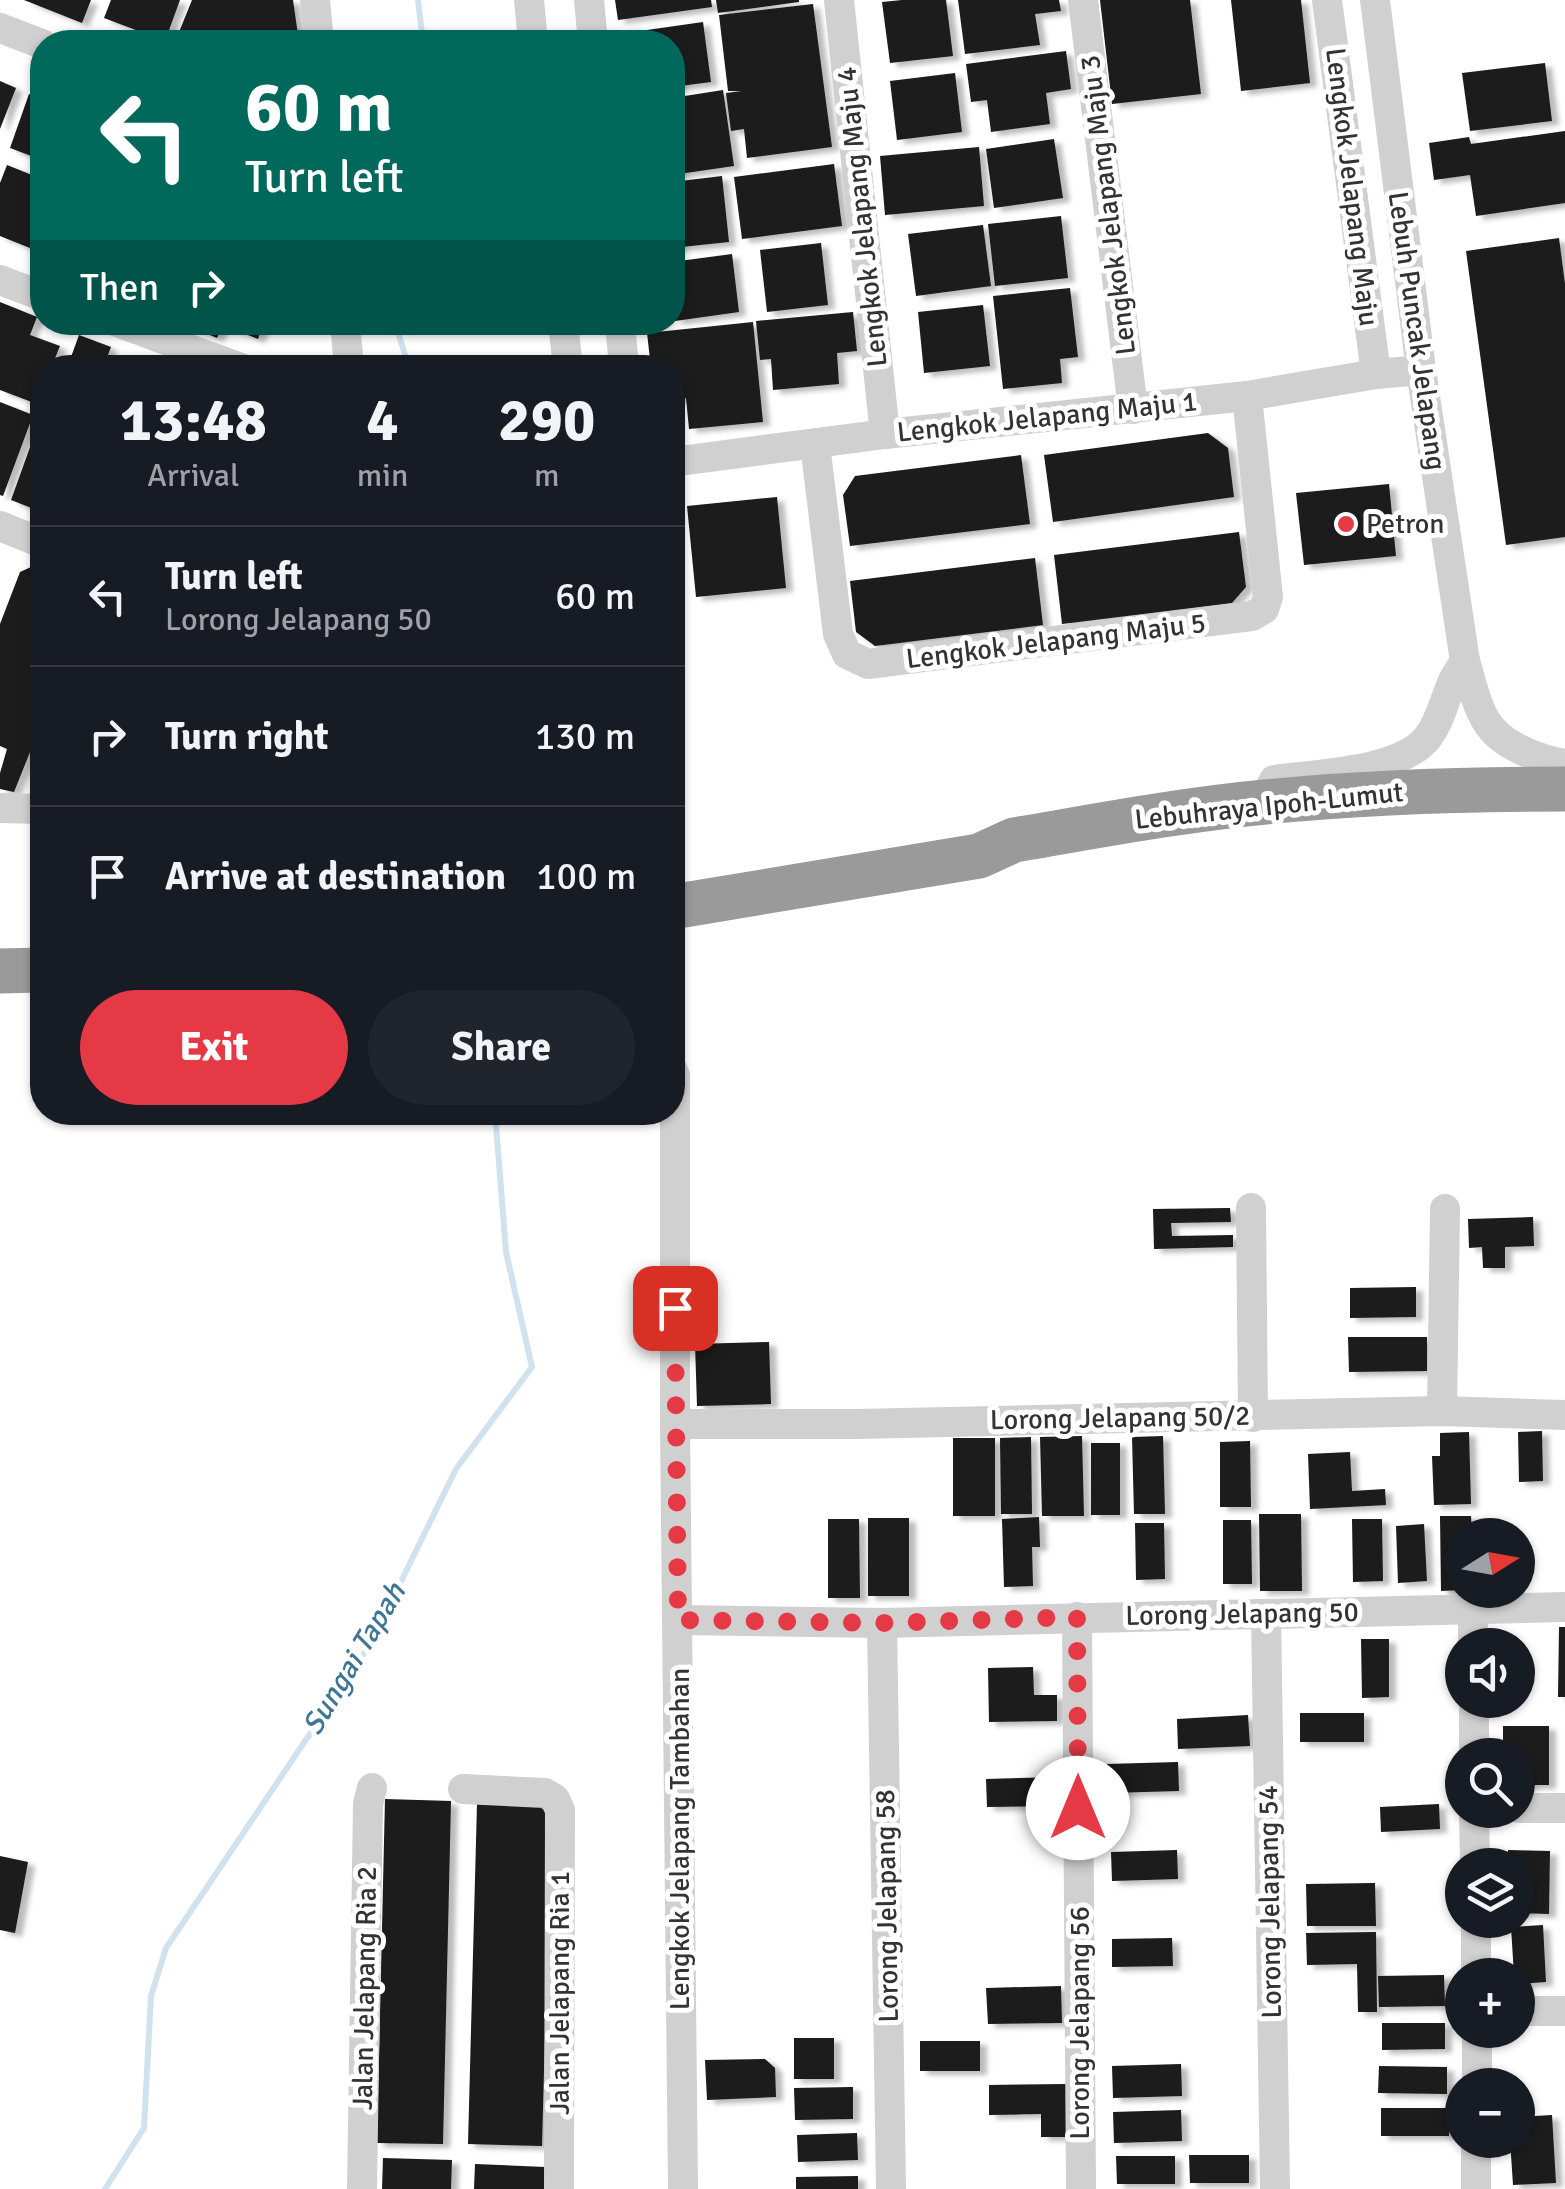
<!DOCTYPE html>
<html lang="en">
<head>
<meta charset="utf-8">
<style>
  :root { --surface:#171b24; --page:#20242c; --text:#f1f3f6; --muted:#9ea1a6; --line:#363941; --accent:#e63946 }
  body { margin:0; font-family:Signika,sans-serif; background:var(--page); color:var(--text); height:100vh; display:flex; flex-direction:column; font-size:38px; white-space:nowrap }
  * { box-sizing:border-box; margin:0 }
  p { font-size:32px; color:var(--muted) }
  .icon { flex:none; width:55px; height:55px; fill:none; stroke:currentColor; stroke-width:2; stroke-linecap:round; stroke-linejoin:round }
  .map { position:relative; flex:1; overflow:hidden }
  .drawer { position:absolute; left:30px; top:355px; width:655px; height:770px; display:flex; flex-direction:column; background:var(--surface); border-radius:40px; box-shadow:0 2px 8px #0004 }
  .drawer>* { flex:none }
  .top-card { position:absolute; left:30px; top:30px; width:655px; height:305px; border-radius:40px; box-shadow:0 2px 8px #0004; background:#00695c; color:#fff; overflow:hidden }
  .needle { width:65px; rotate:79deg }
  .tools { position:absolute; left:1445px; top:1518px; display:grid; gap:20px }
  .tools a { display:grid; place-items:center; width:90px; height:90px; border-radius:50%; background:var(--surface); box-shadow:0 2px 8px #0004; font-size:50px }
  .pin { position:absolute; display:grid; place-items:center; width:85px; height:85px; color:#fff; margin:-42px; border-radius:20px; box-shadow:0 5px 15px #0006 }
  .me { position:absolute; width:110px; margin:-55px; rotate:0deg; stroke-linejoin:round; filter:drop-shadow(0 0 8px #0008) }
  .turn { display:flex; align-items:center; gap:35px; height:210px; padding:0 50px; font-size:45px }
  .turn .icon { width:130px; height:130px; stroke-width:2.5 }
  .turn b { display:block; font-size:70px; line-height:85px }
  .then { display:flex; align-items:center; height:95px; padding:0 50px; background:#0003; gap:20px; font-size:38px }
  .eta { display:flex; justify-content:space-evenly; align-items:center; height:170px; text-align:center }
  .eta b { font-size:60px; font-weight:700; line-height:70px }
  .primary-button { display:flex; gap:20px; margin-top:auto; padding:20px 50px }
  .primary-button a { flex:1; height:115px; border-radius:60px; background:var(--accent); color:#fff; font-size:40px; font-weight:700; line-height:115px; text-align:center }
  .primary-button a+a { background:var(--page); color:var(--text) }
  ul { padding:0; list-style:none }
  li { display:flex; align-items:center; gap:30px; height:140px; padding:0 50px; border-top:2px solid var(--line) }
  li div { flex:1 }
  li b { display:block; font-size:38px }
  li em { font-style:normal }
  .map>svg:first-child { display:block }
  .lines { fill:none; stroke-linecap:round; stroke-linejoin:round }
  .stream { stroke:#cfe2ee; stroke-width:6 }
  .building { fill:#1a1a1a; filter:url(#shadow) }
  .minor { stroke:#d0d0d0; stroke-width:30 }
  .highway { stroke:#9a9a9a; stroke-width:45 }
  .route { stroke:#e63946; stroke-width:18; stroke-dasharray:0 32.4 }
  .poi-dot { fill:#e63946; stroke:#fff; stroke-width:4 }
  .labels { text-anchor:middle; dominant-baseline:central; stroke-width:10; stroke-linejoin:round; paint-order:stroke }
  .street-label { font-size:28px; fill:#333; stroke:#fff }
  .poi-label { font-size:28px; fill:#333; stroke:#fff; text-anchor:start }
  .water-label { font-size:30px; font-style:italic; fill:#3f7597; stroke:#fff }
</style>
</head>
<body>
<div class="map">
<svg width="1565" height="2189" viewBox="0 0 1565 2189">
  <defs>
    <filter id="shadow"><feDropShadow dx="7" dy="4" stdDeviation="2.5" flood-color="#0004"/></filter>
  </defs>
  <rect width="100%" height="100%" fill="#fff"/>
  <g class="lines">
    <g class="stream">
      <polyline points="418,0 423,42"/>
      <polyline points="395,322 409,368"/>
      <polyline points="105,2189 144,2128 151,1996 166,1948 371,1643 456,1469 532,1367 506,1252 495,1112"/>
    </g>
  </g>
  <g class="building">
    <polygon points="24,0 91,0 82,23"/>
    <polygon points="111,0 180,0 165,41 104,18"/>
    <polygon points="192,0 293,0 299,42 175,42"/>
    <polygon points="615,0 711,0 712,7 618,20"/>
    <polygon points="716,0 799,0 799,2 718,13"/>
    <polygon points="902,0 946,0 953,56 890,63 882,2"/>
    <polygon points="958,0 1059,0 1061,11 1035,14 1040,45 965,54"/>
    <polygon points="1100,0 1190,0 1201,94 1112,104"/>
    <polygon points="1231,0 1301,0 1310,83 1241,91"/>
    <polygon points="813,4 832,147 747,158 744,129 731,131 726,93 742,91 728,91 719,15"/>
    <polygon points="703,22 711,82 672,87 672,42 642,42 640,31"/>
    <polygon points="1066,51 1071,89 1046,93 1050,124 991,132 987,100 971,102 966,64"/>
    <polygon points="1545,63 1552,121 1470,131 1462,73"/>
    <polygon points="955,73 962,132 897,140 890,81"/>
    <polygon points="0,81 16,88 0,129"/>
    <polygon points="723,90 734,166 672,175 672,98"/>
    <polygon points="29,94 42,99 42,160 10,148"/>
    <polygon points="1565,131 1565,203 1476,216 1470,175 1434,180 1429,143 1469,137 1471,144"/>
    <polygon points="1054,139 1063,198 994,208 986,149"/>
    <polygon points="979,147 984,206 885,215 880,156"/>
    <polygon points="834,164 842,226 742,239 734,177"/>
    <polygon points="7,165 42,179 42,231 35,250 0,236 0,183"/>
    <polygon points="722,176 729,242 672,248 672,182"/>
    <polygon points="1061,216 1068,278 995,286 988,224"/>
    <polygon points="983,225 991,286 916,296 908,234"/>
    <polygon points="1559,238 1565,284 1565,537 1506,545 1466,251"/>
    <polygon points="821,243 828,305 767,312 760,250"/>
    <polygon points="732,254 739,312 675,321 672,262"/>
    <polygon points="1070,288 1078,357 1060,359 1062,383 1003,389 993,296"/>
    <polygon points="0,302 37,317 30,335 60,346 51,368 42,368 42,391 37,404 0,390"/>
    <polygon points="983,305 990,366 924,373 918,312"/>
    <polygon points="853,312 857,351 837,353 839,384 773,390 771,359 760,360 756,321"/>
    <polygon points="179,322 264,322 258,339 223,325 217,338"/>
    <polygon points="753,322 763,422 689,429 686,398 672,400 672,368 651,368 647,333"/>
    <polygon points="79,335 111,347 104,365 110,368 67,368"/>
    <polygon points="0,402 33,415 3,496 0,495"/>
    <polygon points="42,414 42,512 11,500"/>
    <polygon points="1208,433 1228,448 1234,497 1053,522 1044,455"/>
    <polygon points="1021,455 1030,524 850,546 843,495 855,476"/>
    <polygon points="1389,484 1396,556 1304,565 1296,493"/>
    <polygon points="777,497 786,588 696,597 687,506"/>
    <polygon points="1239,532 1246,587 1232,603 1062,624 1054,555"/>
    <polygon points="1035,558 1043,625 875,646 856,632 850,581"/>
    <polygon points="42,562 42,722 14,792 0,789 0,773 7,749 0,746 0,624 20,572"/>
    <polygon points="1230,1208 1231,1222 1171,1223 1172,1236 1233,1235 1233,1247 1154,1249 1153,1209"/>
    <polygon points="1533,1217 1534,1246 1505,1247 1505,1268 1483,1268 1482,1247 1469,1248 1468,1219"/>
    <polygon points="1416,1287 1416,1317 1350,1318 1350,1288"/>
    <polygon points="1348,1337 1427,1337 1427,1371 1349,1372"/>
    <polygon points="769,1342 771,1404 697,1406 695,1344"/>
    <polygon points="1542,1431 1543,1481 1519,1482 1518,1432"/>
    <polygon points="1469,1432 1471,1504 1434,1505 1432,1456 1440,1456 1440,1433"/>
    <polygon points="1082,1436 1084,1516 1042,1516 1040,1437"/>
    <polygon points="1163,1436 1165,1514 1134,1514 1132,1437"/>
    <polygon points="1031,1437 1032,1514 1001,1514 1000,1438"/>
    <rect x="953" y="1438" width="42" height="78"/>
    <polygon points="1250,1441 1251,1507 1220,1507 1220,1442"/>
    <rect x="1091" y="1443" width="29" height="72"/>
    <polygon points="1350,1452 1352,1491 1385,1489 1386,1505 1310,1509 1308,1454"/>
    <polygon points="1259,1514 1301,1514 1302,1591 1260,1591"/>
    <polygon points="1440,1516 1471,1516 1472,1535 1462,1535 1462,1590 1441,1591"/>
    <polygon points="1039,1517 1040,1547 1032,1547 1033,1586 1004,1587 1002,1519"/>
    <rect x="868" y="1518" width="41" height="78"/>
    <polygon points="828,1519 859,1519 860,1598 828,1598"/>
    <polygon points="1352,1519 1382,1519 1383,1581 1353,1582"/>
    <polygon points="1223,1520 1251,1520 1252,1584 1223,1584"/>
    <polygon points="1135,1523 1164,1523 1165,1579 1136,1580"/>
    <polygon points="1424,1524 1427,1581 1398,1583 1396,1526"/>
    <polygon points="1559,1627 1565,1627 1565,1697 1558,1697"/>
    <polygon points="1361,1639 1389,1639 1389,1697 1362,1698"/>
    <polygon points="1033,1667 1034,1695 1057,1695 1057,1721 989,1722 988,1668"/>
    <rect x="1300" y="1713" width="64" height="29"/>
    <polygon points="1248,1715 1250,1746 1178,1749 1177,1719"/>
    <polygon points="1503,1726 1549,1726 1549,1785 1518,1785 1518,1755 1503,1755"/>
    <polygon points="1178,1762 1179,1791 1108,1793 1107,1764"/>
    <polygon points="1059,1777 1060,1806 987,1807 986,1779"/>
    <polygon points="385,1799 451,1801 443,2144 377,2143"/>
    <polygon points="477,1804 551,1806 542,2146 468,2144"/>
    <polygon points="1439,1804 1440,1829 1381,1832 1380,1807"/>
    <polygon points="1177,1850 1178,1879 1112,1881 1111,1852"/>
    <polygon points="1508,1850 1550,1851 1549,1914 1518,1913 1518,1865 1508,1865"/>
    <polygon points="0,1856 28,1862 15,1933 0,1930"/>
    <polygon points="1375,1883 1376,1926 1307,1926 1306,1884"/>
    <polygon points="1543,1925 1546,1982 1518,1984 1518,1975 1514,1975 1511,1927"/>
    <polygon points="1376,1932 1377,2012 1358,2012 1357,1964 1307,1965 1306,1933"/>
    <polygon points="1172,1938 1173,1966 1112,1967 1112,1939"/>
    <polygon points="1444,1975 1445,2006 1379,2007 1378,1976"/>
    <polygon points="1061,1986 1062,2023 988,2024 986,1988"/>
    <polygon points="1382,2023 1445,2023 1445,2049 1382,2050"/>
    <rect x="794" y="2038" width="40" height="41"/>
    <rect x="920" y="2041" width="60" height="30"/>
    <polygon points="765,2059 775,2068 776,2097 707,2100 705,2060"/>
    <polygon points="1181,2064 1182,2096 1113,2098 1112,2066"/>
    <polygon points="1379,2066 1447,2067 1447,2094 1378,2093"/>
    <polygon points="1068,2084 1069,2137 1041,2137 1041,2114 989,2115 989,2085"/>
    <polygon points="853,2087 853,2119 795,2120 794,2088"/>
    <rect x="1381" y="2108" width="68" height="28"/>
    <polygon points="1181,2110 1182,2141 1114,2143 1113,2112"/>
    <polygon points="1552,2115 1556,2183 1513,2185 1510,2140 1518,2140 1518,2117"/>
    <polygon points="857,2133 858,2160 798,2162 797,2135"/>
    <polygon points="1189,2155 1249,2155 1249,2183 1190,2183"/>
    <polygon points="1116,2156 1175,2156 1175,2184 1117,2184"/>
    <polygon points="383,2158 452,2160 451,2189 382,2189"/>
    <polygon points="475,2164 545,2167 544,2189 474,2189"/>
    <polygon points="858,2176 858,2189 796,2189 796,2177"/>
  </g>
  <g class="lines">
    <g class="minor">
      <polyline points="315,0 319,42"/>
      <polyline points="529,0 533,42"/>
      <polyline points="589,0 593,42"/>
      <polyline points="839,0 885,434"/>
      <polyline points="1083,0 1133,409"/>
      <polyline points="1327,0 1376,374"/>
      <path d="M1375 0 1421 370 1465 661C1472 683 1477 712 1492 729 1508 748 1542 760 1565 764"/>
      <polyline points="0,28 42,44"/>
      <polyline points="0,280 42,296"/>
      <polyline points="117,322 241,368"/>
      <polyline points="345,322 349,368"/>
      <polyline points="563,322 568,368"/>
      <polyline points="620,322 624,368"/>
      <polyline points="815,444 838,634 847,654 868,664 1252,616 1264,609 1268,597 1247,396"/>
      <polyline points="672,462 885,434 1247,396 1376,374 1421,370"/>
      <polyline points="0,526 42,543"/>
      <path d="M1270 788 1274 780C1316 774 1402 772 1428 737 1441 720 1444 700 1453 681 1456 674 1461 668 1465 661"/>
      <polyline points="0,808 42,809"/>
      <polyline points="672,1069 675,1075 675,1424 683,2189"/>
      <polyline points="1251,1208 1253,1417"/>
      <polyline points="1442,1411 1445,1209"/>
      <polyline points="675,1424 857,1424 1442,1411 1565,1415"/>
      <polyline points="1473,1608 1473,1645"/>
      <polyline points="1266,1614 1275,2189"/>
      <polyline points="1077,1617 1081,2189"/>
      <polyline points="678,1620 882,1623 1565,1607"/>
      <polyline points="882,1623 891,2189"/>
      <polyline points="1474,1700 1474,1755"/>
      <polyline points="463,1789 545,1793 555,1799 560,1810 559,2189"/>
      <polyline points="1518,1808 1565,1808"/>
      <polyline points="1474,1810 1475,1865"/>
      <polyline points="1476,1920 1476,1975"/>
      <polyline points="1518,2011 1565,2011"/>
      <polyline points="1477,2085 1477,2030"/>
      <polyline points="362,2189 368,1804 372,1788"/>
      <polyline points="1476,2189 1476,2140"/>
    </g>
    <g class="highway">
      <path d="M672 907 979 856 1014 840C1097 826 1181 810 1265 802 1365 792 1465 789 1565 789"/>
      <polyline points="0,971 42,970"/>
    </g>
  </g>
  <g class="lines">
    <polyline class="route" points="675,1308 678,1620 882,1623 1077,1617 1078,1808"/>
  </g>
  <circle class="poi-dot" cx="1346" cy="524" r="10"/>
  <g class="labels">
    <g class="street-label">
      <text transform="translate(1352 187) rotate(83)">Lengkok Jelapang Maju</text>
      <text transform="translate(1108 205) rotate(-97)">Lengkok Jelapang Maju 3</text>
      <text transform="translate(862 217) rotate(-96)">Lengkok Jelapang Maju 4</text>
      <text transform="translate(1417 331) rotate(82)">Lebuh Puncak Jelapang</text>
      <text transform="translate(1047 417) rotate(-6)">Lengkok Jelapang Maju 1</text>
      <text transform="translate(1056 641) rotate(-7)">Lengkok Jelapang Maju 5</text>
      <text transform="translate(1269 806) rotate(-6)">Lebuhraya Ipoh-Lumut</text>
      <text transform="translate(1120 1418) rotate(-1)">Lorong Jelapang 50/2</text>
      <text transform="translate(1242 1614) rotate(-1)">Lorong Jelapang 50</text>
      <text transform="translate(680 1839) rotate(-90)">Lengkok Jelapang Tambahan</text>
      <text transform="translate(1270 1902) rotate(-91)">Lorong Jelapang 54</text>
      <text transform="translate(887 1906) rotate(-91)">Lorong Jelapang 58</text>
      <text transform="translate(365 1988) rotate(-89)">Jalan Jelapang Ria 2</text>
      <text transform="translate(560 1993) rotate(-90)">Jalan Jelapang Ria 1</text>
      <text transform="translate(1080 2023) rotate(-90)">Lorong Jelapang 56</text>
    </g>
    <g class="poi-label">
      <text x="1366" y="524">Petron</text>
    </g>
    <g class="water-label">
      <text transform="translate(354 1659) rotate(-59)">Sungai Tapah</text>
    </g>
  </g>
</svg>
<div class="tools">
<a><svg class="needle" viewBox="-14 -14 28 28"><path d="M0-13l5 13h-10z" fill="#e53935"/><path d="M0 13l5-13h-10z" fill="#9ea1a6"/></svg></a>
<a><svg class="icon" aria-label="sound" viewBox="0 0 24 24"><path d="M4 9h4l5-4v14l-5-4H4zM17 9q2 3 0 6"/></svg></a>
<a><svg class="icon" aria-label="search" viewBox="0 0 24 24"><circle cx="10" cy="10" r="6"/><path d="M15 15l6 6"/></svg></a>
<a><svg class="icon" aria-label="layers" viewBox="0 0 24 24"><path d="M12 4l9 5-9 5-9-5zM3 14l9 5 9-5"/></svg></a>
<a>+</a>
<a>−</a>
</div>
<div class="pin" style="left:675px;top:1308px;background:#d93025"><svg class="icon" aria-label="arrive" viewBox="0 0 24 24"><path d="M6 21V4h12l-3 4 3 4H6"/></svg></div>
<svg class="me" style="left:1078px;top:1808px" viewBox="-20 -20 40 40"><circle r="19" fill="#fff"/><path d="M0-13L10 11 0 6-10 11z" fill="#e63946"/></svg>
<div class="top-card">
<div class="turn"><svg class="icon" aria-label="left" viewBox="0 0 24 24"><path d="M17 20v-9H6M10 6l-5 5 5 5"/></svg><div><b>60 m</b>Turn left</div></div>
<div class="then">Then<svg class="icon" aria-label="right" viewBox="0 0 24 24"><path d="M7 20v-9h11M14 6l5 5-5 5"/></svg></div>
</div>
<section class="drawer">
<div class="eta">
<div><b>13:48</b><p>Arrival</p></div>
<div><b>4</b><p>min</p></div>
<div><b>290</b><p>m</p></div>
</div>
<ul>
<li><svg class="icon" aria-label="left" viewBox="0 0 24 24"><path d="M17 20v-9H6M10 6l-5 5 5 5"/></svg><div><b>Turn left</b><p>Lorong Jelapang 50</p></div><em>60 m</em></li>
<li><svg class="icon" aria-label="right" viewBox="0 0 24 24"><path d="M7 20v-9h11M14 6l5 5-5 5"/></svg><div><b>Turn right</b></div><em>130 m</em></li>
<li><svg class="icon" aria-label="arrive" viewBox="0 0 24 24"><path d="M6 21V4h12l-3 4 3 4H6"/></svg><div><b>Arrive at destination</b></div><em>100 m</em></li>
</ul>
<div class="primary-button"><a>Exit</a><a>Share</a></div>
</section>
</div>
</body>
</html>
